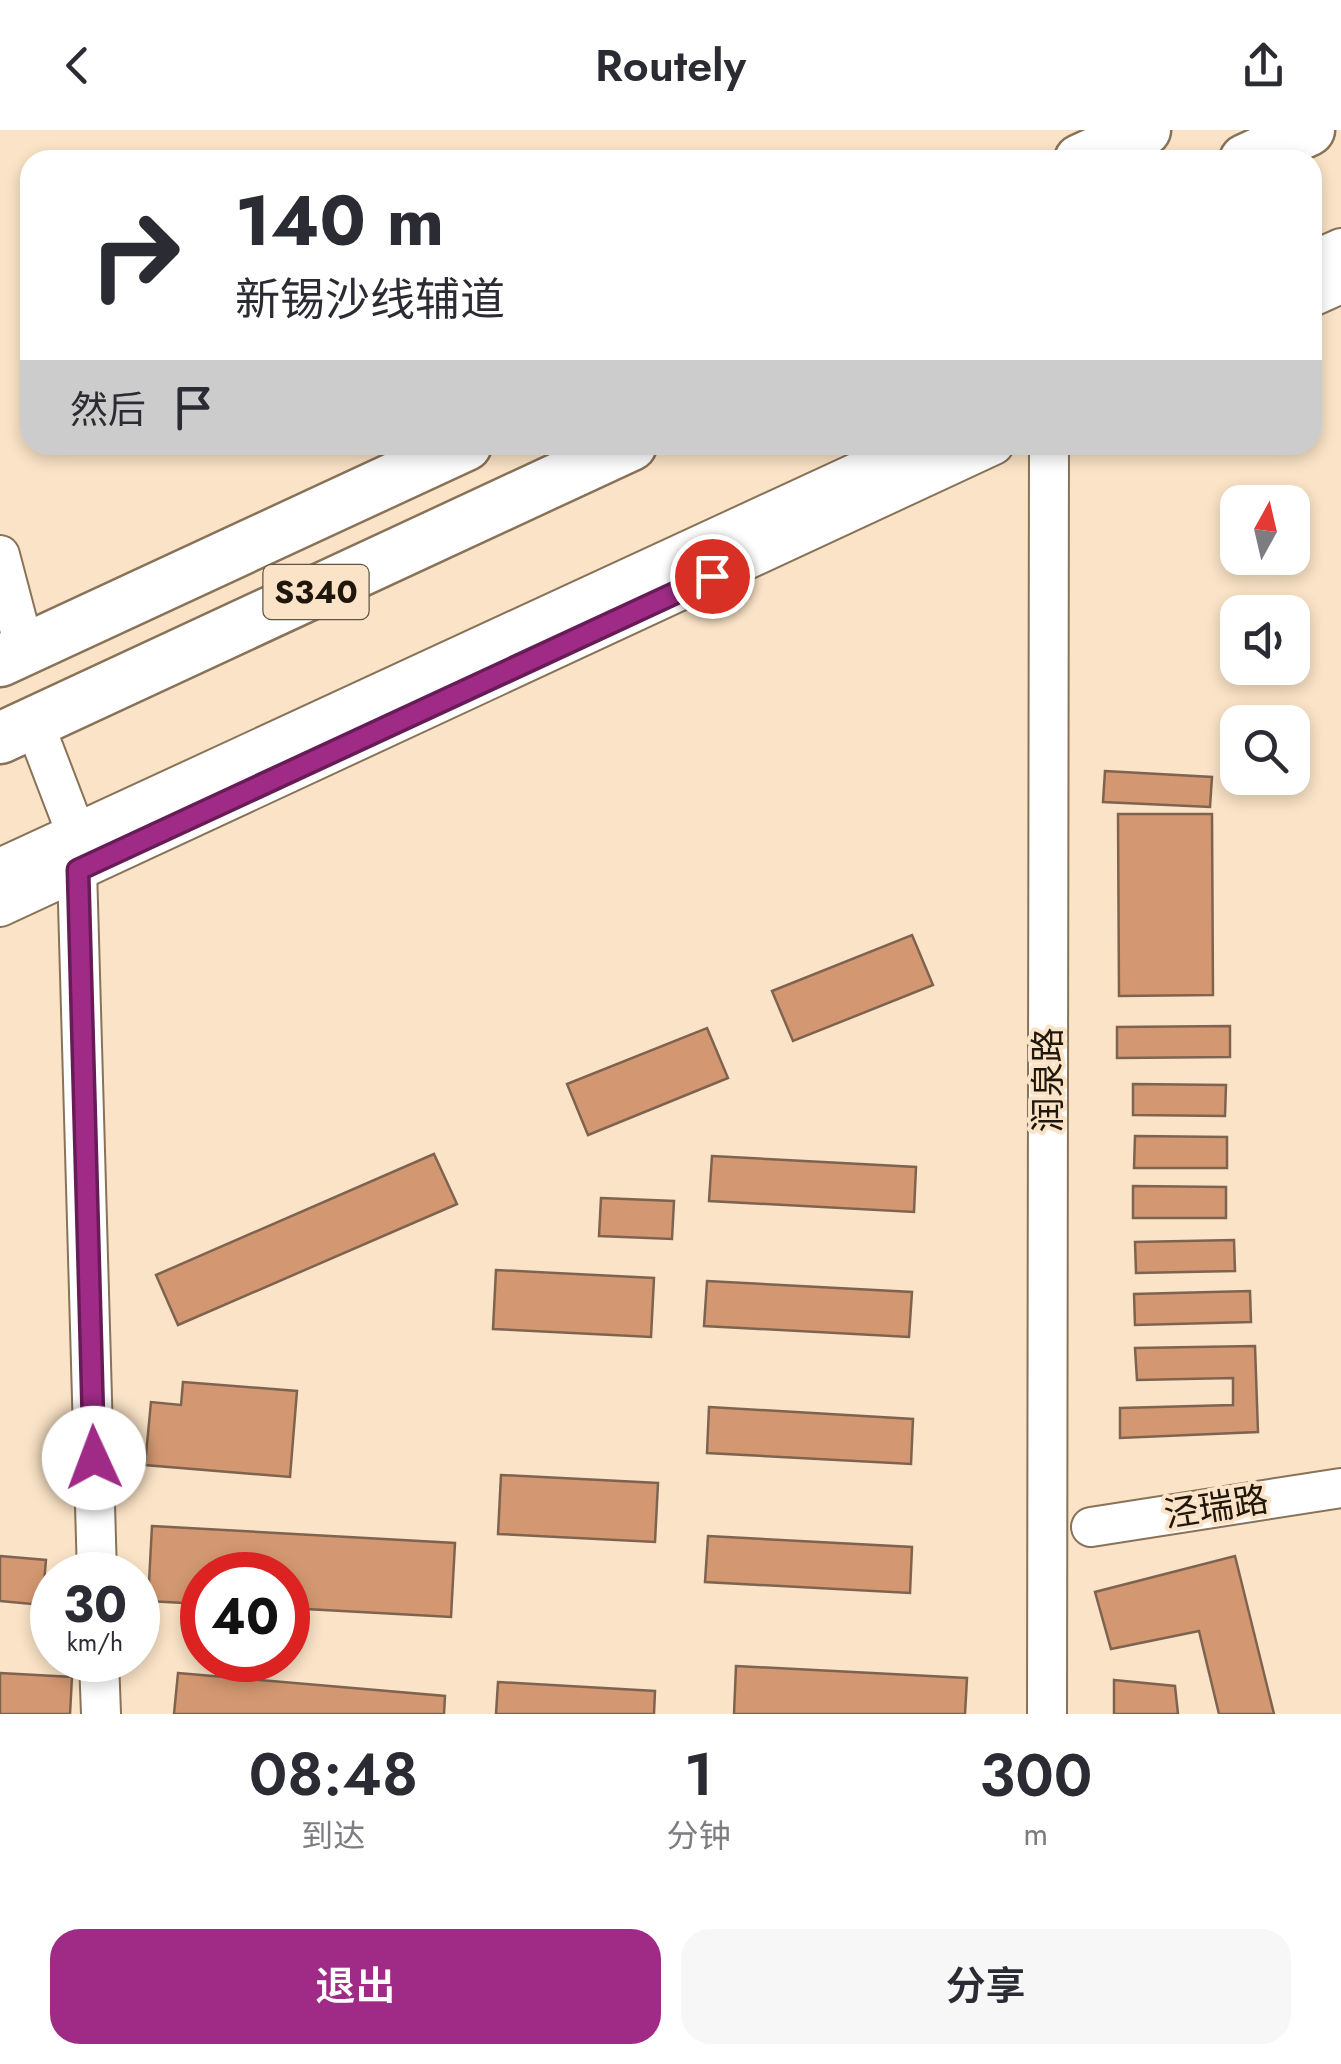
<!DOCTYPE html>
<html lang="zh">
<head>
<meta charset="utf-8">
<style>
  :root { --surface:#fff; --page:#f7f7f7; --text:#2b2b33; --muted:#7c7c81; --accent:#9f2b86 }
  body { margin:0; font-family:Jost,"Noto Sans SC",sans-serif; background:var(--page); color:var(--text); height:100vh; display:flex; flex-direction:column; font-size:38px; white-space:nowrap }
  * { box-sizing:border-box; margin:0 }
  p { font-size:32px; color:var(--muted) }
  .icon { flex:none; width:55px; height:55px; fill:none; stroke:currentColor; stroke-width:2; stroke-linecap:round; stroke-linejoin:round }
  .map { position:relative; height:1584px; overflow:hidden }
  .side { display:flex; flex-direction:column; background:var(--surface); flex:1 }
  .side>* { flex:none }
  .guide { position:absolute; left:20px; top:20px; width:1302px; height:305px; border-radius:30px; box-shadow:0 5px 15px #0003; background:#fff; color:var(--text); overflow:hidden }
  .needle { width:65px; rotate:8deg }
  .buttons { position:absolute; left:1220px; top:355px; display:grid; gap:20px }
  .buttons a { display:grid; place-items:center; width:90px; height:90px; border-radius:20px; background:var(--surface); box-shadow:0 5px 15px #0003; font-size:50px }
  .speed { position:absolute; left:30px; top:1422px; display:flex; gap:20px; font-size:50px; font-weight:700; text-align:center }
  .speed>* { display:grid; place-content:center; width:130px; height:130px; border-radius:50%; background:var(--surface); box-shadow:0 5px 15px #0003; line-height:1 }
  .speed small { font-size:25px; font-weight:400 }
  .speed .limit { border:15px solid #d22; background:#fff; color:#111 }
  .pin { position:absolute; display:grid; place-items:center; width:85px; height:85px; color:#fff; margin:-42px; border:5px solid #fff; border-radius:50%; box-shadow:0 2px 10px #0007 }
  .me { position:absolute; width:110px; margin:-55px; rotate:358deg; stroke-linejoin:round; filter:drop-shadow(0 0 8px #0008) }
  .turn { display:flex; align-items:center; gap:35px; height:210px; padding:0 50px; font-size:45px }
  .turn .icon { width:130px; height:130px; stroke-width:2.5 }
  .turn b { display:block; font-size:70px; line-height:85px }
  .then { display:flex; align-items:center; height:95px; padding:0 50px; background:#0003; gap:20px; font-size:38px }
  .eta { display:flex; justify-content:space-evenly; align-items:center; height:170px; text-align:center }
  .eta b { font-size:60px; font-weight:600; line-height:70px }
  .button { display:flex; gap:20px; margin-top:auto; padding:20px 50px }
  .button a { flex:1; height:115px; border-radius:30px; background:var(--accent); color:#fff; font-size:40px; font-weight:600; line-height:115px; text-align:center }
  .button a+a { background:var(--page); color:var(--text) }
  header { display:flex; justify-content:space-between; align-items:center; height:130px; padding:0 50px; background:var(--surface); font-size:45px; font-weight:600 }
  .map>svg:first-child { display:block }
  .building { fill:#d39871; stroke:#7f6351; stroke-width:2.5 }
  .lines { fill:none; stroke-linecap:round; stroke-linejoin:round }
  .minor-casing { stroke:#887359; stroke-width:42 }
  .major-casing { stroke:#887359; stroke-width:55 }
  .minor { stroke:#fff; stroke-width:38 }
  .major { stroke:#fff; stroke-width:50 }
  .route-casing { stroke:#671c57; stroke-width:25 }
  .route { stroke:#9f2b86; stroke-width:18 }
  .labels { text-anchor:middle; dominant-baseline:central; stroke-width:8; stroke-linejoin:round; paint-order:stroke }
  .shield { fill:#fae3c6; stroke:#615444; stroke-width:2.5 }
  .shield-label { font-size:32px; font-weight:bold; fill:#1f170c }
  .street-label { font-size:35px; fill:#1f170c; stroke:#fae3c6 }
</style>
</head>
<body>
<header><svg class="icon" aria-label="back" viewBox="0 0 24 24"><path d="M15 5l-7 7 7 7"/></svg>Routely<svg class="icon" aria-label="share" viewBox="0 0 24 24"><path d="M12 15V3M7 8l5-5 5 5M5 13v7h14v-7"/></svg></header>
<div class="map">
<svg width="1341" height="1584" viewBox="0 0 1341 1584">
  <rect width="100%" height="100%" fill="#fae3c6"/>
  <g class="building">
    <polygon points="1105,641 1212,647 1210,677 1103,672"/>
    <polygon points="1118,684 1212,684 1213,865 1119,866"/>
    <polygon points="912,805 933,855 793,911 772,861"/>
    <polygon points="1230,896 1230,927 1117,928 1117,897"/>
    <polygon points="707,898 728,948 588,1005 567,954"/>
    <polygon points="1133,954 1226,955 1225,986 1133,985"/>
    <polygon points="1135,1006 1227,1007 1227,1038 1134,1038"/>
    <polygon points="434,1024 457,1074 178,1195 156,1145"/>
    <polygon points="712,1026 916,1037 914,1082 709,1071"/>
    <polygon points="1133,1056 1226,1057 1226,1088 1133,1088"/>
    <polygon points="601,1068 674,1071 672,1109 599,1106"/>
    <polygon points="1234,1110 1235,1141 1136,1143 1135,1112"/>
    <polygon points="496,1140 654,1148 651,1207 493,1199"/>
    <polygon points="707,1151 912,1162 909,1207 704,1196"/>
    <polygon points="1250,1161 1251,1192 1135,1195 1134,1164"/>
    <polygon points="1255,1216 1258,1302 1120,1308 1120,1278 1233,1275 1233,1248 1137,1250 1135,1218"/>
    <polygon points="183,1252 297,1261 290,1347 145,1335 151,1272 181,1275"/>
    <polygon points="709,1277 913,1289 911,1334 707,1323"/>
    <polygon points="501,1345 658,1353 655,1412 498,1404"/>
    <polygon points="152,1396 455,1413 451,1487 288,1478 288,1445 202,1445 202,1474 148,1471"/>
    <polygon points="708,1406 912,1417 910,1463 705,1452"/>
    <polygon points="0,1426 46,1430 42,1475 0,1471"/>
    <polygon points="1235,1426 1274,1584 1219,1584 1199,1501 1111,1519 1095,1462"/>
    <polygon points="736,1536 967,1548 965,1584 734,1584"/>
    <polygon points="0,1543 72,1547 70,1584 0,1584"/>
    <polygon points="178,1543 445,1566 444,1584 174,1584"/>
    <polygon points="1114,1550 1175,1556 1178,1584 1114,1584"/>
    <polygon points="498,1552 655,1561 654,1584 496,1584"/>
  </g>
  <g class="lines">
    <g class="minor-casing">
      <g id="minor">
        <polyline points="1312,131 1341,118"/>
        <polyline points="1312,167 1341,154"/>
        <polyline points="0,425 25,520"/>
        <polyline points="34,593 76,703 97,1445"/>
        <polyline points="0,738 916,315"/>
        <polyline points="0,777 994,315"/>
        <polyline points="1091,1397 1341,1358"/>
        <polyline points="99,1530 101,1584"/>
        <polyline points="1047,1584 1049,315"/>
      </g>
    </g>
    <g class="major-casing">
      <g id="major">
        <polyline points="1080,30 1145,0"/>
        <polyline points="1245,30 1309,0"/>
        <polyline points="0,531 466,315"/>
        <polyline points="0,608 631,315"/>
      </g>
    </g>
    <use href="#minor" class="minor"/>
    <use href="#major" class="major"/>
  </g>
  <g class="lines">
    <g class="route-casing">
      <polyline id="route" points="94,1328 78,740 712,446"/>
    </g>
    <use href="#route" class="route"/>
  </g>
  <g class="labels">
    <rect class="shield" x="263.5" y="435" width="105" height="54" rx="8"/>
    <g class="shield-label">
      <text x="316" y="462">S340</text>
    </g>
    <g class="street-label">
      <text transform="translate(1048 950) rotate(-90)">润泉路</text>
      <text transform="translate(1216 1377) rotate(-9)">泾瑞路</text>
    </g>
  </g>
</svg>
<div class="buttons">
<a><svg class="needle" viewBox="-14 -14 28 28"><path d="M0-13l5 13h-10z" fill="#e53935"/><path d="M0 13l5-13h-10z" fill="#7c7c81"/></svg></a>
<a><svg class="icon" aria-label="sound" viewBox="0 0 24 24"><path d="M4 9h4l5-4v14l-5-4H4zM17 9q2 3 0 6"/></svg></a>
<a><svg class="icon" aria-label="search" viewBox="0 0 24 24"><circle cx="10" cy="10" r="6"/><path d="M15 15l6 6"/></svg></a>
</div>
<div class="speed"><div>30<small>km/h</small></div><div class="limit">40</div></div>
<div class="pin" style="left:712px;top:446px;background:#d93025"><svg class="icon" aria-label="arrive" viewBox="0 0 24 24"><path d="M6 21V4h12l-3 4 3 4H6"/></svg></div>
<svg class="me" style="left:94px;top:1328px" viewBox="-20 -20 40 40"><circle r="19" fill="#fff"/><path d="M0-13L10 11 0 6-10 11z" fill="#9f2b86"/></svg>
<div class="guide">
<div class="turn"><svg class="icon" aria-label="right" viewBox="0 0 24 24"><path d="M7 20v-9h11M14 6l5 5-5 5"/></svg><div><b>140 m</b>新锡沙线辅道</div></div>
<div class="then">然后<svg class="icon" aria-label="arrive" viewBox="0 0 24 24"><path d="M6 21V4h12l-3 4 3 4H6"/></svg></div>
</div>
</div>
<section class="side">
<div class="eta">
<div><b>08:48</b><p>到达</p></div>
<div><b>1</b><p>分钟</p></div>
<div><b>300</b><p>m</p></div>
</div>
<div class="button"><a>退出</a><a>分享</a></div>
</section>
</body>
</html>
